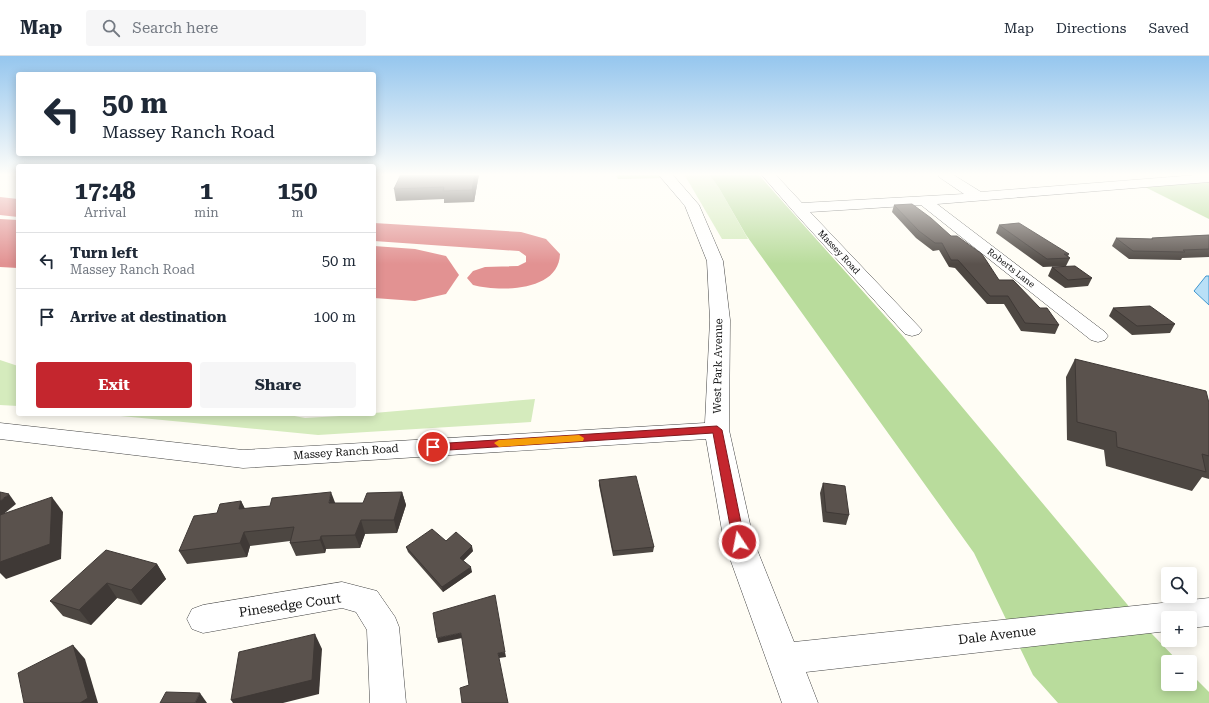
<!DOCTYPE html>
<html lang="en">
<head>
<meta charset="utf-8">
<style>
  :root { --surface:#fff; --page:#f6f6f7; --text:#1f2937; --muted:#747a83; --line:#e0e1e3; --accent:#c4262e }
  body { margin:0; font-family:"Roboto Serif",serif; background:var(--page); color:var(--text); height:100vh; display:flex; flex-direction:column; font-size:15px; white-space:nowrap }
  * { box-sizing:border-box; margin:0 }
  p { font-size:13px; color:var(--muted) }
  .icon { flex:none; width:22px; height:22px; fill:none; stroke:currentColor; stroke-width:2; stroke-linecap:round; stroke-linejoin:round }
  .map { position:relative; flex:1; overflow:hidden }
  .details { position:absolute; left:16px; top:108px; width:360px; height:252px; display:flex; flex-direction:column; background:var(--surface); border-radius:4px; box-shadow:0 2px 10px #0003 }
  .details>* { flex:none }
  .top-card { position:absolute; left:16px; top:16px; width:360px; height:84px; border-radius:4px; box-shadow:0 2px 10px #0003; background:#fff; color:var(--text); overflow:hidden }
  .fabs { position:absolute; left:1161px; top:511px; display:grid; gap:8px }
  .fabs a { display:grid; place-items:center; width:36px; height:36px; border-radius:4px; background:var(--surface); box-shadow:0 2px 10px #0003; font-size:20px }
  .pin { position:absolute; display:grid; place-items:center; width:34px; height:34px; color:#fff; margin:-17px; border:2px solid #fff; border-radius:50%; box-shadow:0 1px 4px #0007 }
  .me { position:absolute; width:44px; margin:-22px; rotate:349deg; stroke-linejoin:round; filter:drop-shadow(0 0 3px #0008) }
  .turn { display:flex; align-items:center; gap:14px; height:84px; padding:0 20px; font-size:18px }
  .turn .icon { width:52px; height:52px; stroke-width:2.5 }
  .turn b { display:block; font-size:28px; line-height:34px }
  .eta { display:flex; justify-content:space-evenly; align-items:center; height:68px; text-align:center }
  .eta b { font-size:24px; font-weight:700; line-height:28px }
  .primary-button { display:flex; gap:8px; margin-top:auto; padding:8px 20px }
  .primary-button a { flex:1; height:46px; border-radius:4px; background:var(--accent); color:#fff; font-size:16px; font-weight:700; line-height:46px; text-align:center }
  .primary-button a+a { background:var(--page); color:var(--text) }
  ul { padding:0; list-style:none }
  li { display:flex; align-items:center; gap:12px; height:56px; padding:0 20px; border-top:1px solid var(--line) }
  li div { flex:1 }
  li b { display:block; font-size:15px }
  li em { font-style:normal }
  header { display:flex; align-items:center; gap:24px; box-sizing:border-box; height:56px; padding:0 20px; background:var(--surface); border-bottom:1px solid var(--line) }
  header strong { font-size:19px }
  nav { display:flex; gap:22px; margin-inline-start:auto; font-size:14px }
  .search { width:280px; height:36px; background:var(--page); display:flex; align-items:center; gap:10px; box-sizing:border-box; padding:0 14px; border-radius:4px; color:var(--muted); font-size:15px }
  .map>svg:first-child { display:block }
  .green { fill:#d5ebbd }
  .forest { fill:#b9dc9c }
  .water { fill:#b9e0f7; stroke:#3f96cf }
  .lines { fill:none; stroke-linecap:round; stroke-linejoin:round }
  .taxiway { fill:#e29292; fill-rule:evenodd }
  .runway { fill:#e29292; fill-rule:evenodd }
  .minor-casing { stroke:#444; stroke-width:1 }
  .minor { fill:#fff; fill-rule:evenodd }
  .wall { fill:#4d4742 }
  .shaded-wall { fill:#3f3936 }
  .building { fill:#5a524d; stroke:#3f3936 }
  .route { fill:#c4262e; stroke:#7f191e }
  .slow { fill:#f59e0b }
  .labels { text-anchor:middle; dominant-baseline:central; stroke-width:4; stroke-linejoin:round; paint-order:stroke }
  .far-street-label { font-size:9px; fill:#111; stroke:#fff }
  .street-label { font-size:11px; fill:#111; stroke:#fff }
  .near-street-label { font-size:13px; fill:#111; stroke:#fff }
</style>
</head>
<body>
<header>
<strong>Map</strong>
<div class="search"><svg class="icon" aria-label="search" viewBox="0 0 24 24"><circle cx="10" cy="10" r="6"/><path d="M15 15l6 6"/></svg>Search here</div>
<nav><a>Map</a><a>Directions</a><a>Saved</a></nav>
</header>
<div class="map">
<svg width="1209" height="647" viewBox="0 0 1209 647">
  <rect width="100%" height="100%" fill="#fffdf5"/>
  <g class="green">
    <polygon points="684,118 709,118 719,132 748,183 722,183"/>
    <polygon points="0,304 18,310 18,350 0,349"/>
    <polygon points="535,343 531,366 318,379 100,358 284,358 305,362 374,358 374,357"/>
  </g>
  <g class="forest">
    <polygon points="616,118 660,118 663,122 618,123"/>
    <polygon points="709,118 758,118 901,278 1152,578 1179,606 1168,606 1168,628 1190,628 1190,617 1209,636 1209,647 1058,647 1033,619 974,497 746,179 719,132"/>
    <polygon points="1209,124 1209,163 1143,130"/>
  </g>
  <polygon class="water" points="1206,220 1209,220 1209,249 1194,235"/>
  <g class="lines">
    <g class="taxiway">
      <polygon points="0,141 18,143 18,161 0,159"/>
      <path d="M374 167 521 176 546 183 560 198C559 236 499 236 473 229L467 222 473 215 485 211 518 210 526 206V200L519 195 374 185Z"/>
    </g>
    <g class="runway">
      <polygon points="0,163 18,164 18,212 0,211"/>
      <polygon points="374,190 415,193 446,200 459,219 446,238 415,245 374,242"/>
    </g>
    <g class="minor-casing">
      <g id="minor">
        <polygon points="658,118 672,118 699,149 723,205 730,264 729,374 754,486 794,586 1209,542 1209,570 1190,572 1190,562 1168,562 1168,575 806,616 818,647 782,647 724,486 706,383 243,412 0,383 0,367 243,394 705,367 710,264 707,205 685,150"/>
        <polygon points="761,118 775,118 802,147 964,138 939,121 938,118 952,118 981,136 1209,118 1209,126 937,148 1105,276 1108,280 1105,284 1098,286 1091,284 921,149 810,156 922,274 919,278 912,280 905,278 793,155"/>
        <polygon points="342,526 377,535 395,561 399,571 406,647 370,647 367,574 356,556 342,552 203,577 192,573 187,563 192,553 203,549"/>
      </g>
    </g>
    <use href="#minor" class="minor"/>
  </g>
  <g class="wall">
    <polygon points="479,118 474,146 444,147 444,143 396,145 394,133"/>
    <polygon points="894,149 999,224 1040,252 1059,269 1055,278 1021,275 1004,248 987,248 955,212 949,211 939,194 933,195 916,182 892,156"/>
    <polygon points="999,169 1069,198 1068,200 1070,202 1066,210 1043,211 996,177"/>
    <polygon points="1209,179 1209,201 1182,202 1181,204 1129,203 1112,190 1116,182 1151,183 1152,182"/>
    <polygon points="1052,211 1092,222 1088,230 1065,232 1048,220"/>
    <polygon points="1113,252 1175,268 1170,277 1132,279 1109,260"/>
    <polygon points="1075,303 1209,347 1209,423 1202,421 1192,435 1106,410 1104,394 1067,384 1066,321"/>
    <polygon points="599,424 654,491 653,496 613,500 599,429"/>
    <polygon points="823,427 849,459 846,469 823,466 820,437"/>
    <polygon points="402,436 406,449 397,477 365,478 360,492 326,493 325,497 296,500 290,487 290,485 250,490 247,501 187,508 179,495 217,457 241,445 245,453 335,447 363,447"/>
    <polygon points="446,485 473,495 463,505 472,516 443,536 408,496 406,491"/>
    <polygon points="157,508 166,523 141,549 117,542 91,569 63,560 50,545"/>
  </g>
  <g class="shaded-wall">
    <polygon points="374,118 377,118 374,123"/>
    <polygon points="475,118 479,118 474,146 472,134"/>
    <polygon points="331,436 336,449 329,447"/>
    <polygon points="402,436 406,449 397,477 394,464"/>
    <polygon points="9,438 16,448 0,461 0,445"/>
    <polygon points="52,441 63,456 61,503 6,523 0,517 0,506"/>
    <polygon points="241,445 248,459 239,453"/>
    <polygon points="361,464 365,478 360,492 355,479"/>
    <polygon points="244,476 250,490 247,501 240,487"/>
    <polygon points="321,480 326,493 325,497 320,484"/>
    <polygon points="472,490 473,495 461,507 460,502"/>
    <polygon points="157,508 166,523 141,549 131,534"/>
    <polygon points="471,511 472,516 443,536 442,531"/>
    <polygon points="107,527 117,542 91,569 79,554"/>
    <polygon points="461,577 462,582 438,587 437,582"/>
    <polygon points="315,578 322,593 319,638 283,647 233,647 231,644"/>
    <polygon points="73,589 85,603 98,647 80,647"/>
    <polygon points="505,596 506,601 499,602 498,597"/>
    <polygon points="200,637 207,647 195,647"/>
  </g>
  <g class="building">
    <polygon points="401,118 475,118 472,134 443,135 444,131 394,133"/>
    <polygon points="912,148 931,162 951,180 957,180 982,198 999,224 1013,224 1040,252 1047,252 1059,269 1025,267 1008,240 990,240 958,204 951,204 942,187 935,187 919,175 894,149"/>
    <polygon points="1019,167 1069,198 1064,198 1070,202 1047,203 999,169"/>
    <polygon points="1209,179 1209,193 1183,194 1185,196 1133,195 1116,182 1153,183 1152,182"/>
    <polygon points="1075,210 1092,222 1068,224 1052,211"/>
    <polygon points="1150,250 1175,268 1137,270 1113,252"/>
    <polygon points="1075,303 1206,335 1209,347 1209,400 1202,398 1206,416 1117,391 1116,376 1077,366"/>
    <polygon points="636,420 654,491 613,495 599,424"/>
    <polygon points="823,427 845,430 849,459 826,456"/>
    <polygon points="0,436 9,438 0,445"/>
    <polygon points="331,436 329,447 363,447 367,437 402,436 394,464 361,464 355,479 321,480 320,484 290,487 294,471 244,476 240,487 179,495 194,460 217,457 220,448 241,445 239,453 270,450 272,442"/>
    <polygon points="52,441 50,488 0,506 0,459"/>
    <polygon points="432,473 446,485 456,476 472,490 460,502 471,511 442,531 406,491"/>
    <polygon points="106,494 157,508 131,534 107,527 79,554 50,545"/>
    <polygon points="495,539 505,596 498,597 508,647 462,647 460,632 469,629 461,577 437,582 433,557"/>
    <polygon points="315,578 312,624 231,644 239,596"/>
    <polygon points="73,589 88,642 80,647 24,647 18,617"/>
    <polygon points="166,636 200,637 195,647 160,647"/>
  </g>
  <linearGradient id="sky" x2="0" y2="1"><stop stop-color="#95c6ee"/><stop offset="0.57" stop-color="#fffefa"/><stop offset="1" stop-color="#fffefa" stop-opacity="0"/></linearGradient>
  <rect width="1209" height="208" fill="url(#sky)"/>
  <polygon class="route" points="717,370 722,374 745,486 744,489 739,490 735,489 733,486 713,377 433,395 429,394 428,391 429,389 433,388"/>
  <polygon class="slow" points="579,379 584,382 583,385 499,391 494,387 499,384"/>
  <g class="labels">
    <g class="far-street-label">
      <text transform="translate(839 196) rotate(47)">Massey Road</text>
      <text transform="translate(1011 212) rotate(38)">Roberts Lane</text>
    </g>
    <g class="street-label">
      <text transform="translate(718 310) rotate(-89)">West Park Avenue</text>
      <text transform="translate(346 396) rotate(-4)">Massey Ranch Road</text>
    </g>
    <g class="near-street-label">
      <text transform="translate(290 549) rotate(-8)">Pinesedge Court</text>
      <text transform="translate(997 579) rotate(-7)">Dale Avenue</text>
    </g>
  </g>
</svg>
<div class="fabs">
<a><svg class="icon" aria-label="search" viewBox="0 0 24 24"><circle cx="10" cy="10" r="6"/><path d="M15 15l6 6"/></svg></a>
<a>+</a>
<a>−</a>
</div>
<div class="pin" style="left:433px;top:391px;background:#d93025"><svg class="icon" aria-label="arrive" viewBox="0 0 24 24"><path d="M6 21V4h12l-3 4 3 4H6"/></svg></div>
<svg class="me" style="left:739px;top:486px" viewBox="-20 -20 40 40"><circle r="17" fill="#c4262e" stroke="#fff" stroke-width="3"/><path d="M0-11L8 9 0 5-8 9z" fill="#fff"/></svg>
<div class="top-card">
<div class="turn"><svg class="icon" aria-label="left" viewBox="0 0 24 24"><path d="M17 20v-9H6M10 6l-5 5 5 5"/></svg><div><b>50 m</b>Massey Ranch Road</div></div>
</div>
<section class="details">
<div class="eta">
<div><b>17:48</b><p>Arrival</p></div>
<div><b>1</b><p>min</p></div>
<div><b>150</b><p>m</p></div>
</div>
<ul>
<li><svg class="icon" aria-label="left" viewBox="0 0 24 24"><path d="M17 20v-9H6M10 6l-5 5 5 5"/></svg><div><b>Turn left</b><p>Massey Ranch Road</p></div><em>50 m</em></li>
<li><svg class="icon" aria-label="arrive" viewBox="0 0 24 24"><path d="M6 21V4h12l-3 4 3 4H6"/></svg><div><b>Arrive at destination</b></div><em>100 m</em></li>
</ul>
<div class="primary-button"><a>Exit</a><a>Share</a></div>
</section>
</div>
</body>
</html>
